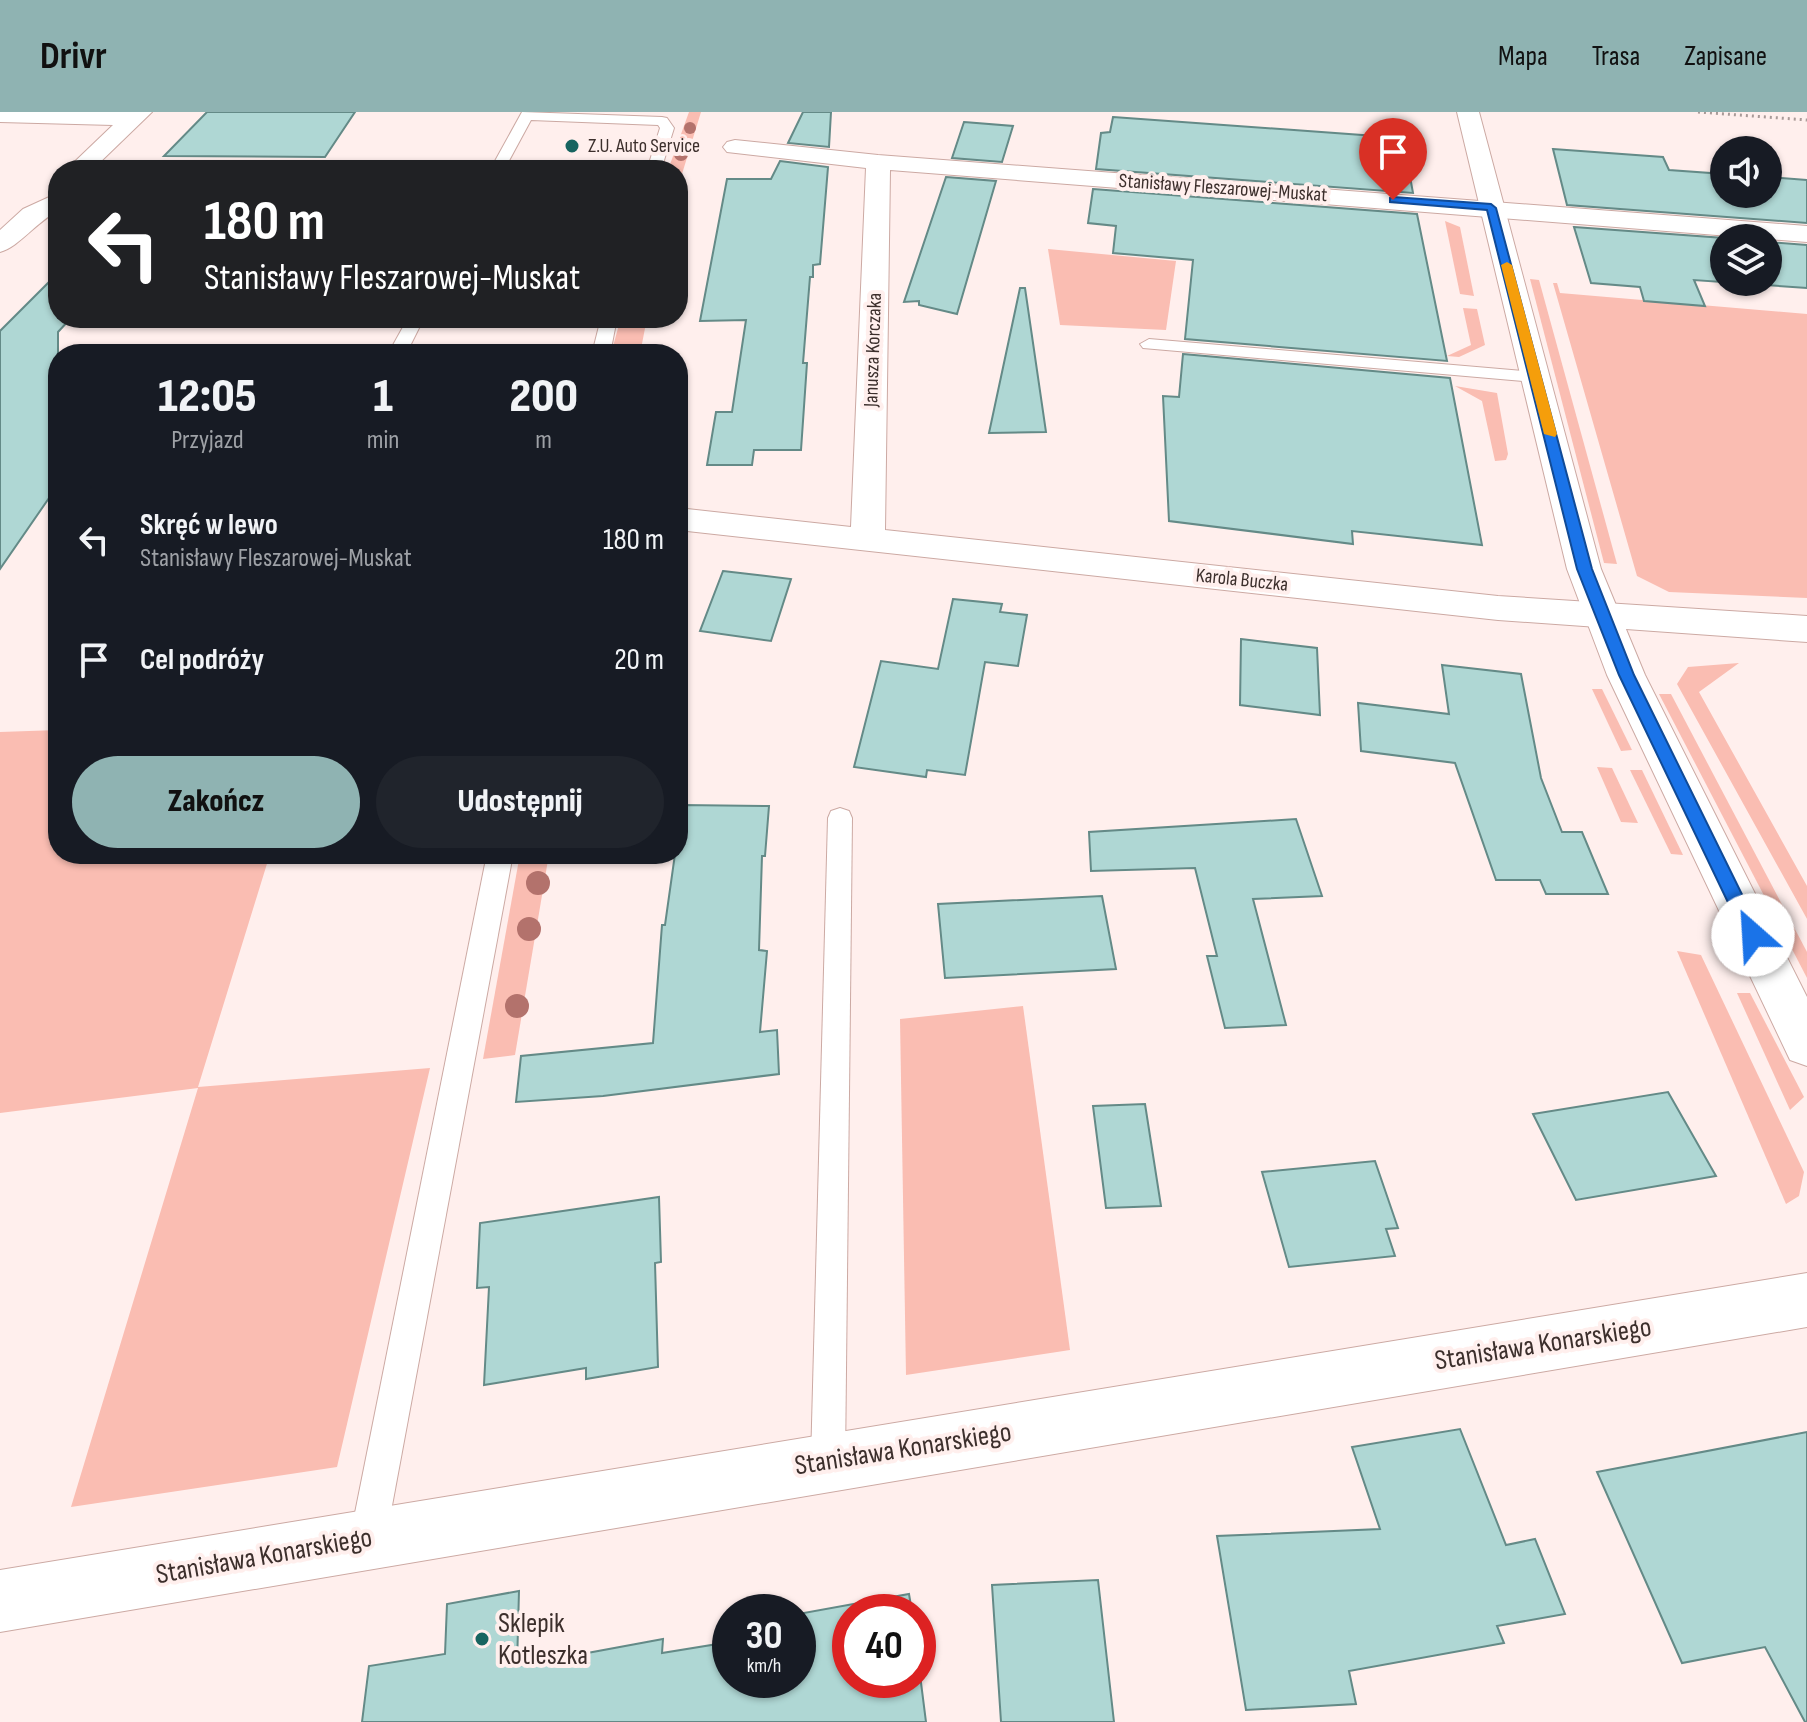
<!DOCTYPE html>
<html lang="pl">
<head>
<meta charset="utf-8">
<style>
  :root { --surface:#171b24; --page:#20242c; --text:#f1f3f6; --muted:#9ea1a6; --accent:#8fb3b2 }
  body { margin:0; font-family:"Sofia Sans Condensed",sans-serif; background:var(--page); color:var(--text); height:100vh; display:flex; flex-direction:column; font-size:30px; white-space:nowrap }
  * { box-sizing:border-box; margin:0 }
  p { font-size:26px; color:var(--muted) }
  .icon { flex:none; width:44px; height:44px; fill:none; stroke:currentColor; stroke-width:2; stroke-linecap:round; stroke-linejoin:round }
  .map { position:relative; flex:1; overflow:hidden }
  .drawer { position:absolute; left:48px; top:232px; width:640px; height:520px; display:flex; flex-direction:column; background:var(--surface); border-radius:32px; box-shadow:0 2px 6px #0004 }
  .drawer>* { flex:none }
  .top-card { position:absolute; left:48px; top:48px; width:640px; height:168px; border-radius:32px; box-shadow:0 2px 6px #0004; background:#202124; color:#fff; overflow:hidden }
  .tools { position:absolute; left:1710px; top:24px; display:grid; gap:16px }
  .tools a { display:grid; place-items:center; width:72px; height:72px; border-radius:50%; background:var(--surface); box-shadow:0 2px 6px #0004; font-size:40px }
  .speed { position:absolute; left:712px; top:1482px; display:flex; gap:16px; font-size:40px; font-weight:700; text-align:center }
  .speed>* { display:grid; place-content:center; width:104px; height:104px; border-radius:50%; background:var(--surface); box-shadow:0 2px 6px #0004; line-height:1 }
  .speed small { font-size:20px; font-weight:400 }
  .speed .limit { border:12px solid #d22; background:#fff; color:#111 }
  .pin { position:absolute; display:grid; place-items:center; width:68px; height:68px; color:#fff; margin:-82px -34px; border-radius:50% 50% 50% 0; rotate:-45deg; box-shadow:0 0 8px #0007 }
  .pin .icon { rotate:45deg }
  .me { position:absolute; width:88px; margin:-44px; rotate:334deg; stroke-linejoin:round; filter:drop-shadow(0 0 6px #0008) }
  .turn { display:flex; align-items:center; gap:28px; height:168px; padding:0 24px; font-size:36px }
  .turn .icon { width:104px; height:104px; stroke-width:2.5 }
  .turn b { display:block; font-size:56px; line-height:68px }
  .eta { display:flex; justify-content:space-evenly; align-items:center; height:136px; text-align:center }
  .eta b { font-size:48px; font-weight:800; line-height:56px }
  .primary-button { display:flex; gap:16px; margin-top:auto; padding:16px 24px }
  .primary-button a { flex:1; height:92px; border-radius:48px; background:var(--accent); color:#111; font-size:32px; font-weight:800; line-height:92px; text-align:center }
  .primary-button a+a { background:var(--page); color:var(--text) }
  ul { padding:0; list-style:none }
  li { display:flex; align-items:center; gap:24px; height:120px; padding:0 24px }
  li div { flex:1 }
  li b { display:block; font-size:30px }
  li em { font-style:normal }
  header { display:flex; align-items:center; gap:48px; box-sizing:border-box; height:112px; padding:0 40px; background:var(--accent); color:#111 }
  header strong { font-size:38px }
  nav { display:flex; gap:44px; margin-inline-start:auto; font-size:28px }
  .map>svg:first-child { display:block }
  .green { fill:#fabdb2 }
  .building { fill:#afd7d4; stroke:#648a87; stroke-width:2 }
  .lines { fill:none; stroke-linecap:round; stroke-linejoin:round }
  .lane-casing { stroke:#cca9a3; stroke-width:2 }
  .street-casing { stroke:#cca9a3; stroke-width:2 }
  .secondary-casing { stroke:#cca9a3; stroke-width:2 }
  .path { stroke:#a99a98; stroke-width:3; stroke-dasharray:2 4; stroke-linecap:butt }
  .lane { fill:#fff; fill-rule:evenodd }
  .street { fill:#fff; fill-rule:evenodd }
  .secondary { fill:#fff; fill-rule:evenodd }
  .tree { fill:#b3726c }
  .route { fill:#1a73e8; stroke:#114b97; stroke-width:2 }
  .slow { fill:#f59e0b }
  .poi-dot { fill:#176460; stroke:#ffefed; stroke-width:3 }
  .labels { text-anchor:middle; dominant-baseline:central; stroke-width:8; stroke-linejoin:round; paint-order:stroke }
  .far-poi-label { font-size:20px; fill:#3c2f2c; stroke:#ffefed; text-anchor:start }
  .far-street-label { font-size:20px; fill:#3c2f2c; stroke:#ffefed }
  .near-street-label { font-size:28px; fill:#3c2f2c; stroke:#ffefed }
  .near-poi-label { font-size:28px; fill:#3c2f2c; stroke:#ffefed; text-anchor:start }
</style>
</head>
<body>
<header>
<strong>Drivr</strong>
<nav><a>Mapa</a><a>Trasa</a><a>Zapisane</a></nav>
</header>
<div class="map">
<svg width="1807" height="1610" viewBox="0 0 1807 1610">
  <rect width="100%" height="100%" fill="#ffefed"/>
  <g class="green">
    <polygon points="689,0 701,0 678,75 678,58 668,58"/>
    <polygon points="1445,109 1460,115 1474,184 1460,182"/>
    <polygon points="1048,137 1176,149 1166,218 1060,213"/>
    <polygon points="1530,167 1539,168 1617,452 1604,451"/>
    <polygon points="1553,171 1557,171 1560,181 1807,202 1807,486 1669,480 1637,464"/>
    <polygon points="1463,196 1477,197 1485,233 1459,245 1447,244 1471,233"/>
    <polygon points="627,206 647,206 640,242 617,242 617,238 612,238 620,209"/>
    <polygon points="1455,274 1497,281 1508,342 1506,348 1495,349 1482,289"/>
    <polygon points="1739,551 1699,580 1807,774 1807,807 1677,572 1688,555"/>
    <polygon points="1592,577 1602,577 1632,638 1621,639"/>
    <polygon points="1659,582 1671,582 1807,840 1807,866"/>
    <polygon points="58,618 58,742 270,742 198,975 430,956 337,1355 71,1395 198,976 0,1001 0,620"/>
    <polygon points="1597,655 1612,656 1638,711 1621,710"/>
    <polygon points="1630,658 1642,658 1683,743 1671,742"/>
    <polygon points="520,742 549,742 515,943 483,947"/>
    <polygon points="1677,839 1701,843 1804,1060 1799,1084 1786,1092"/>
    <polygon points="1737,881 1750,881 1804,985 1790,998"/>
    <polygon points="1023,894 1070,1238 906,1263 900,907"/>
  </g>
  <g class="building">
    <polygon points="207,0 355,0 325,45 164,44"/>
    <polygon points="803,0 831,0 829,35 788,31"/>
    <polygon points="1113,5 1403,26 1413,81 1096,57 1101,21 1110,20"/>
    <polygon points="964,10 1013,14 1002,50 952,46"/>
    <polygon points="1553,37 1663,45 1669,58 1724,62 1724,82 1768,82 1768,65 1807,68 1807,111 1567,93"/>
    <polygon points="780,49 828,55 820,152 813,153 813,165 810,165 803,251 807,251 801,338 754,338 752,353 707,353 716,300 732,300 746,208 700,209 727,67 771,67"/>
    <polygon points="946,65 996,69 957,202 919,193 919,189 904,190"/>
    <polygon points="1093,77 1417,102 1447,249 1185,227 1193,148 1113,141 1116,114 1088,111"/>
    <polygon points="1574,115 1724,126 1724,170 1768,170 1768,130 1807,133 1807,176 1694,168 1705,194 1644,189 1640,175 1591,171"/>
    <polygon points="58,161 58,206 71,206 58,220 58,373 0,457 0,219"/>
    <polygon points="1020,176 1025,176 1046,320 989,321"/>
    <polygon points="1183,242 1450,266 1482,433 1352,419 1353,432 1169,409 1163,284 1179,285"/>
    <polygon points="723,459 791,467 771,529 700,519"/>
    <polygon points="953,487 1002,492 1000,500 1027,503 1018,554 985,550 965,663 927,658 926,665 854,655 881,549 938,557"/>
    <polygon points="1241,527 1317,536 1320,603 1240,593"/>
    <polygon points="1442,553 1521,562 1541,666 1562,720 1582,720 1608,782 1546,782 1540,768 1496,768 1455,651 1361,639 1358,591 1449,602"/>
    <polygon points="682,693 769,694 765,744 762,744 759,838 767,839 760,920 777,918 779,962 603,984 516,990 521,944 653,931 662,813 665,813 675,742 678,742"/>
    <polygon points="1296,707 1322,784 1253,787 1286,913 1225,916 1207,844 1217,844 1195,756 1091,759 1089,720"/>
    <polygon points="1102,784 1116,857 945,866 938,792"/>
    <polygon points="1668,980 1716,1064 1576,1088 1533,1002"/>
    <polygon points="1145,992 1161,1094 1106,1096 1093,994"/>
    <polygon points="1375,1049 1398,1116 1386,1117 1395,1144 1289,1155 1262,1060"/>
    <polygon points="659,1085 661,1150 655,1151 658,1255 586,1267 586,1256 484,1273 489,1175 477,1176 480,1111"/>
    <polygon points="1460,1317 1506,1433 1535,1427 1565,1502 1497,1514 1504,1531 1349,1559 1356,1592 1246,1598 1217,1424 1380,1417 1352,1335"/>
    <polygon points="1807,1320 1807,1610 1805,1610 1765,1535 1682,1551 1597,1360"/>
    <polygon points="1098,1468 1114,1610 1001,1610 992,1473"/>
    <polygon points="519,1479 517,1554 663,1527 662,1541 730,1530 730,1568 798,1568 798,1502 909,1482 912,1500 850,1500 850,1568 918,1568 918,1547 926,1610 362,1610 369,1554 445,1542 447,1492"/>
  </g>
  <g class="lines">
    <g class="lane-casing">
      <g id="lane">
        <polygon points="522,0 662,5 667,6 674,16 661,58 647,58 660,16 658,13 531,8 504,58 490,58"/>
        <polygon points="408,206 424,206 406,242 388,242"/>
        <polygon points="601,206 617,206 610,242 592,242"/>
        <polygon points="1149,227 1536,260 1545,265 1536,270 1143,236 1140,232"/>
        <polygon points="840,696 849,699 852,706 845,1350 840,1362 828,1367 816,1362 811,1350 828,706 831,699"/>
        <polygon points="487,742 513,742 386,1426 381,1439 368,1444 355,1439 350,1426"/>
      </g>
    </g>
    <g class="street-casing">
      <g id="street">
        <polygon points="0,0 152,0 92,58 66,58 113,13 0,10"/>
        <polygon points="735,28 878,43 1807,114 1807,130 890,58 885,418 1498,484 1807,504 1807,530 1498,508 678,418 678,396 851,415 866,56 727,40 723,35 727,30"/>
        <path d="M58 81V99C37 109 19 135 0 140V118L23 97Z"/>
        <polygon points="1807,1161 1807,1215 0,1520 0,1458"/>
      </g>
    </g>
    <g class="secondary-casing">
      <polygon id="secondary" points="1457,0 1479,0 1601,457 1645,563 1807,885 1807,954 1790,948 1607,563 1567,457"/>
    </g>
    <polyline class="path" points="1698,0 1807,8"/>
    <use href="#lane" class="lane"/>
    <use href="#street" class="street"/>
    <use href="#secondary" class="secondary"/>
  </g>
  <g class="tree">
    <circle cx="690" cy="16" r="6"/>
    <circle cx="681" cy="42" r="7"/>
    <circle cx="538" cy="771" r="12"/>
    <circle cx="529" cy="817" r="12"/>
    <circle cx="517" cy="894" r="12"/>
  </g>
  <polygon class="route" points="1393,85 1491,92 1496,96 1592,457 1634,563 1762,823 1760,828 1746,828 1619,563 1577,457 1487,98 1390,90 1390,86"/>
  <polygon class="slow" points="1507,150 1512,153 1557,322 1555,325 1544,322 1501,153"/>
  <g class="poi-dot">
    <circle cx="572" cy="34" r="8"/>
    <circle cx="482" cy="1527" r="8"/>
  </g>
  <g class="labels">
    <g class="far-poi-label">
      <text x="588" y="34">Z.U. Auto Service</text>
    </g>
    <g class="far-street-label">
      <text transform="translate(1223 76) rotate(4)">Stanisławy Fleszarowej-Muskat</text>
      <text transform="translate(873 238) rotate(-88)">Janusza Korczaka</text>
      <text transform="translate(1242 468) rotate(6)">Karola Buczka</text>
    </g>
    <g class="near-street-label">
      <text transform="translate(1543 1232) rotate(-9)">Stanisława Konarskiego</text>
      <text transform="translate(903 1337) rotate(-9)">Stanisława Konarskiego</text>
      <text transform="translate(264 1444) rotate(-10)">Stanisława Konarskiego</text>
    </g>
    <g class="near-poi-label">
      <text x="498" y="1511">Sklepik<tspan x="498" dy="32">Kotleszka</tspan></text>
    </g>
  </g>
</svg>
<div class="tools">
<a><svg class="icon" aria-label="sound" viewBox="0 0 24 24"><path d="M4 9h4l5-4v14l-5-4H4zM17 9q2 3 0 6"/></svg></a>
<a><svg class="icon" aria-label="layers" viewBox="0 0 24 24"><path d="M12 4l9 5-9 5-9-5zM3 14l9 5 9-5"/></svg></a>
</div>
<div class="speed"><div>30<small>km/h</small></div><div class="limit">40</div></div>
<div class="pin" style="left:1393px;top:88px;background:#d93025"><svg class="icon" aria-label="arrive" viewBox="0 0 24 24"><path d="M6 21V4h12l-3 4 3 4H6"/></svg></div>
<svg class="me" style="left:1753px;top:823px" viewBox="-20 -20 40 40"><circle r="19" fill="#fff"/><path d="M0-13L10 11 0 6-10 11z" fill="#1a73e8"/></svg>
<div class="top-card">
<div class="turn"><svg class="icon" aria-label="left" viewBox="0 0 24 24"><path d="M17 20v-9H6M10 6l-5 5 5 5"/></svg><div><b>180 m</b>Stanisławy Fleszarowej-Muskat</div></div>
</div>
<section class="drawer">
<div class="eta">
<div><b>12:05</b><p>Przyjazd</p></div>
<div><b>1</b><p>min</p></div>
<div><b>200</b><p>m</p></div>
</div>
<ul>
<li><svg class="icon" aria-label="left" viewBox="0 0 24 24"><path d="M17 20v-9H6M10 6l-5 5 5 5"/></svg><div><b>Skręć w lewo</b><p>Stanisławy Fleszarowej-Muskat</p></div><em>180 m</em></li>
<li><svg class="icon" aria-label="arrive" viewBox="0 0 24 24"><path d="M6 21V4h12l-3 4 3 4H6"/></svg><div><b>Cel podróży</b></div><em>20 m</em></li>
</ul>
<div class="primary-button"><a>Zakończ</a><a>Udostępnij</a></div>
</section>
</div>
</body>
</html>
